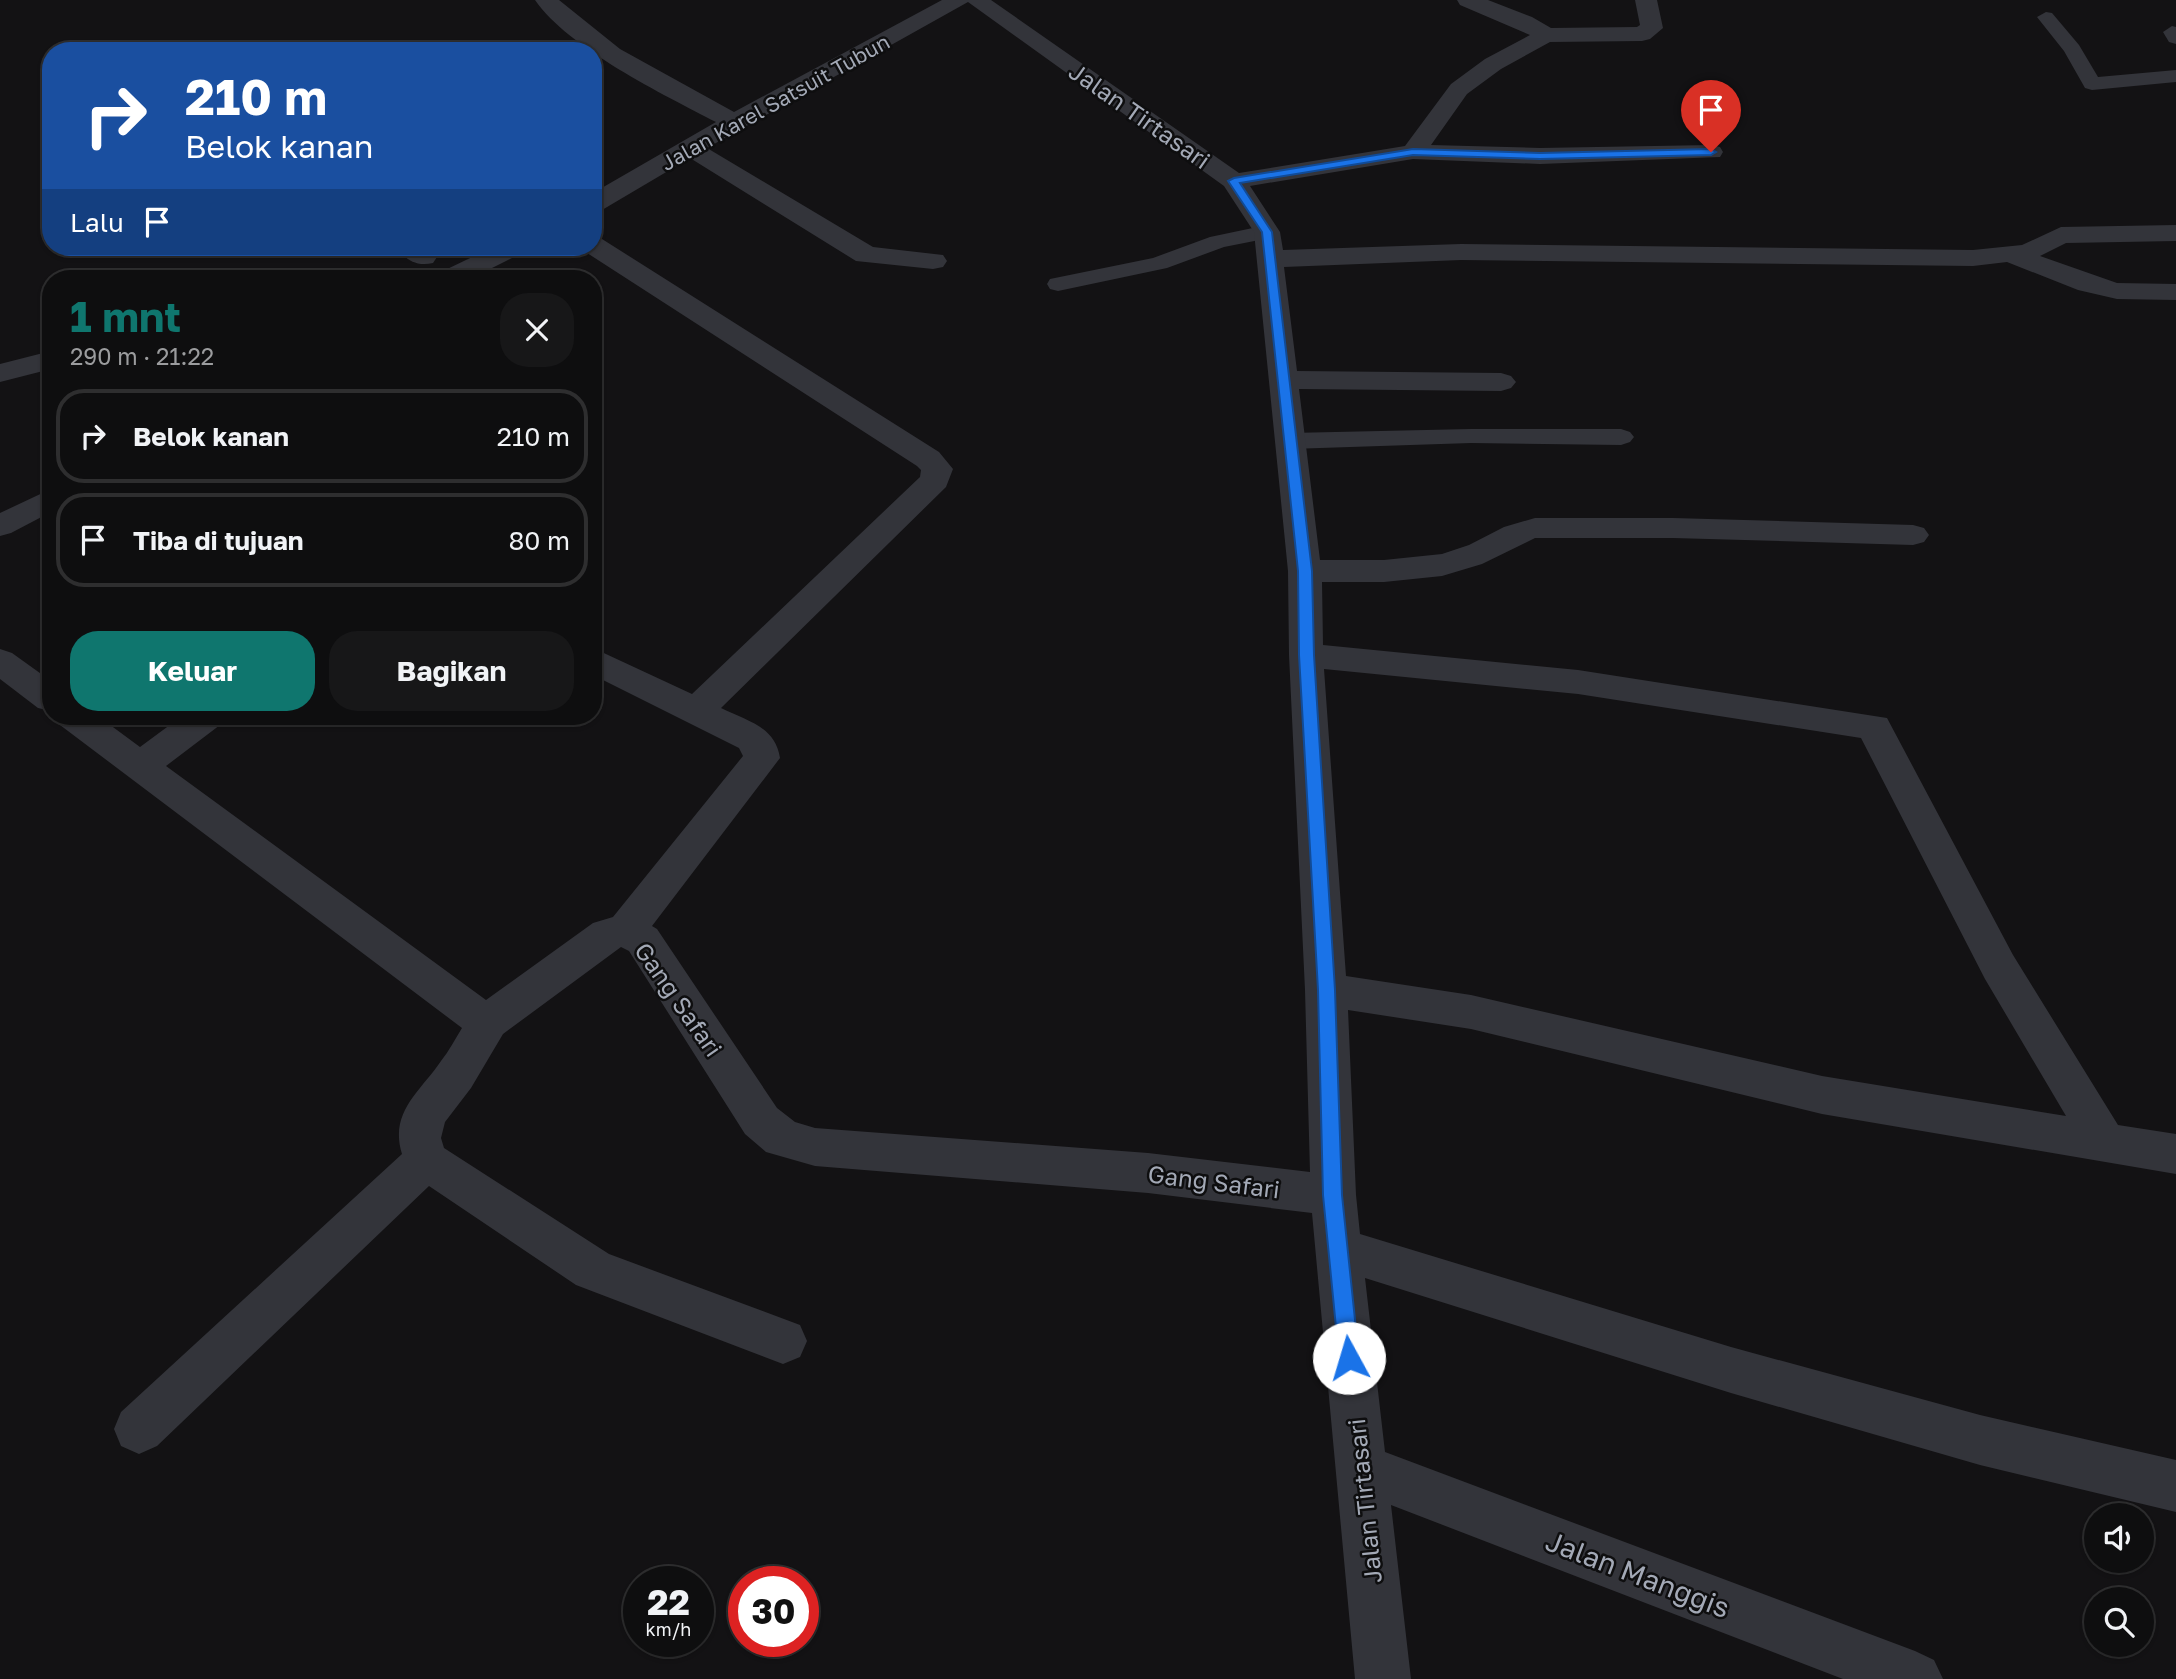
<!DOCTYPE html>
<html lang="id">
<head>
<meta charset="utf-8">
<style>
  :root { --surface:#0e0e0f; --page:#171718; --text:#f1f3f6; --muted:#9b9c9e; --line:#2e2e2f; --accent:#0f766e }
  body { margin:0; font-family:"Golos Text",sans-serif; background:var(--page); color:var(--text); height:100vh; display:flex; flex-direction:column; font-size:26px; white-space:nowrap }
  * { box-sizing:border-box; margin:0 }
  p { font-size:23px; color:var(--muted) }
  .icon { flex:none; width:38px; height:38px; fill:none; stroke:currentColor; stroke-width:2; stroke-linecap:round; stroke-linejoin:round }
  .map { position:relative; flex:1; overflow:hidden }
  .sheet { position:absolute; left:42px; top:270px; width:560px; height:455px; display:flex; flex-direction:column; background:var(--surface); border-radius:28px; box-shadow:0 2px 5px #0004,0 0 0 2px var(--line) }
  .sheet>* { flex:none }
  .hud { position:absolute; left:42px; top:42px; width:560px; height:214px; border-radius:28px; box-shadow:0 2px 5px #0004,0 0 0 2px var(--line); background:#1a4fa0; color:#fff; overflow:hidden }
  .fabs { position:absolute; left:2084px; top:1503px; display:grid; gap:14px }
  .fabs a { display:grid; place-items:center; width:70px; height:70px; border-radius:50%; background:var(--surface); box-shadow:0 2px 5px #0004,0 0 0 2px var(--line); font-size:35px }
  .speed { position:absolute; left:623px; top:1566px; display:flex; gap:14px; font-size:35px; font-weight:700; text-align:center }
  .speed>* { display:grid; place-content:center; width:91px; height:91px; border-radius:50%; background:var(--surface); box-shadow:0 2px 5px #0004,0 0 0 2px var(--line); line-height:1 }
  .speed small { font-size:18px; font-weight:400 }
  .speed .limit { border:10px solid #d22; background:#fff; color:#111 }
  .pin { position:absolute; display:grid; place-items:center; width:60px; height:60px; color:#fff; margin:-72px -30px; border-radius:50% 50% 50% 0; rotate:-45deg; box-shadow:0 0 7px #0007 }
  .pin .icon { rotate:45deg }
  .me { position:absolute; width:77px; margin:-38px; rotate:354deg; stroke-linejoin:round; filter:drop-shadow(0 0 5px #0008) }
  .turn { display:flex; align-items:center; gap:24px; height:147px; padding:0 28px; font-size:32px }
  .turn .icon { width:91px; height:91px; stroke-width:2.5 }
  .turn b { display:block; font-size:49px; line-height:60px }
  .then { display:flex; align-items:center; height:66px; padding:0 28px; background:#0003; gap:14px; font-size:26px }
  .round { display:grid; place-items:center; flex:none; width:74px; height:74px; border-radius:28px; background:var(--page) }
  .headline { display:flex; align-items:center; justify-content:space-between; height:119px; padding:0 28px }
  h1 { font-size:42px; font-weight:700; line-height:52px; color:var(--accent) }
  .primary-button { display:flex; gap:14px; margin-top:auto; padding:14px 28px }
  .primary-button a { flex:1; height:80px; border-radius:28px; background:var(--accent); color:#fff; font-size:28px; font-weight:700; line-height:80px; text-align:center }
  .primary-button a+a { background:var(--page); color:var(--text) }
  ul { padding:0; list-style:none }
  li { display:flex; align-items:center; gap:21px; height:94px; margin:0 14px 10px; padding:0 14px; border:4px solid var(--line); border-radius:28px }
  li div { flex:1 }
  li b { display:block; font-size:26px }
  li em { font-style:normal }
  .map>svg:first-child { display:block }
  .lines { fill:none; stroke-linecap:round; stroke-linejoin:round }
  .lane { fill:#33343a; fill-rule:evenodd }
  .street { fill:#33343a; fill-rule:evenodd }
  .route { fill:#1a73e8; stroke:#114b97; stroke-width:2 }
  .labels { text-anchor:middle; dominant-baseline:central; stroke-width:5; stroke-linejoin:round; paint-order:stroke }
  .far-street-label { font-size:21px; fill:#a3a9b6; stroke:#0e0e0f }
  .street-label { font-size:24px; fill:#a3a9b6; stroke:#0e0e0f }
  .near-street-label { font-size:28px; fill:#a3a9b6; stroke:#0e0e0f }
</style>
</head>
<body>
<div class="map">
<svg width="2176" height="1679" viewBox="0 0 2176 1679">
  <rect width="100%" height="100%" fill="#131214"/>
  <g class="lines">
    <g class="lane">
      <polygon points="2046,12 2052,13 2079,45 2098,77 2176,70 2176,82 2092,90 2085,88 2064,51 2037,17"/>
      <polygon points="2172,26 2176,27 2176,44 2169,42 2163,32"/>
      <polygon points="1267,225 1275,227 1278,232 1275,237 1224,247 1167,268 1058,291 1050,289 1047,284 1050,279 1153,258 1210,237"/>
      <polygon points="1471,429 1621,429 1630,432 1634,437 1630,442 1621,445 1471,443 1290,449 1281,446 1277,441 1281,436 1290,433"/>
    </g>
    <g class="street">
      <path d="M535 0H559L620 49 734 112 942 0H991L1239 173 1405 146 1451 84 1485 59 1530 35 1460 5 1457 0H1488L1532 17 1551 28 1637 27 1640 25 1635 0H1657L1663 28 1650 39 1642 41 1550 42 1501 69 1467 94 1431 145 1540 148 1711 145 1720 147 1723 152 1720 157 1540 164 1413 159 1250 186 1280 232 1283 250 1461 244 1973 250 2022 245 2061 227 2176 225V241L2066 243 2040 256 2117 283 2176 284V300L2117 299 2078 290 2007 262 1973 266 1461 260 1284 267 1297 371 1501 373 1511 376 1516 382 1511 388 1501 391 1299 389 1320 560H1384L1442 554 1469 545 1504 527 1535 518H1673L1913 525 1924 528 1929 535 1924 542 1913 545 1673 538H1535L1482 564 1442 576 1384 582H1322L1323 645 1578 670 1887 718 2013 955 2118 1125 2176 1134V1174L1822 1114 1471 1029 1348 1010 1356 1195 1360 1234 1731 1347 1980 1415 2176 1460V1512L1980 1465 1731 1393 1365 1278 1385 1452 1915 1651 1934 1660 1943 1679H1843L1391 1505 1411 1679H1355L1312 1213 1148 1193 815 1166 766 1152 745 1134 629 951 621 947 503 1034 471 1088 445 1122 441 1138 444 1148 609 1254 800 1325 807 1341 800 1357 783 1364 576 1285 429 1186 157 1446 139 1454 121 1446 114 1429 121 1412 402 1154C389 1112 420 1092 441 1061 449 1051 455 1039 462 1028L60 725 55 716H98L140 747 182 716H225L220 725 166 766 486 1000 593 923 613 917 743 756 739 748 593 675V648L692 694 920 477 921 470 917 466 584 251 581 247H593V237L602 239 939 452 953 469 946 487 721 708C747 721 775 726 780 758L652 926 657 929 777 1108 795 1122 815 1128 1148 1153 1310 1172 1305 990 1289 655 1288 571 1254 232 1224 186 968 2 707 148 873 247 943 255 947 261 943 267 933 269 856 261 690 158 602 210 593 212V193L716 122C664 95 568 48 535 0ZM1324 669 1578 694 1861 738 1985 979 2066 1116 1822 1076 1471 995 1346 976Z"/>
      <path d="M397 247H427L437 257 433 263C417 267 405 260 397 247Z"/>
      <polygon points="493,247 526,247 522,253 472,278 437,278 441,272"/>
      <polygon points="51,351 51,369 0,382 0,364"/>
      <polygon points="51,489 51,512 11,533 0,536 0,513"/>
      <polygon points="0,649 12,653 51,681 51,711 38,708 0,679"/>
    </g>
  </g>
  <polygon class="route" points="1413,149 1540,153 1711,149 1716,152 1711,155 1540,159 1413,155 1240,183 1272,232 1312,571 1314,655 1335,990 1342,1195 1359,1358 1357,1365 1349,1368 1342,1365 1339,1358 1323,1195 1318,990 1299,655 1298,571 1262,232 1228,181 1234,178"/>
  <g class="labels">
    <g class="far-street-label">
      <text transform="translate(775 102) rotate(-29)">Jalan Karel Satsuit Tubun</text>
    </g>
    <g class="street-label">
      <text transform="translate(1140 115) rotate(35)">Jalan Tirtasari</text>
      <text transform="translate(679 999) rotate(55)">Gang Safari</text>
      <text transform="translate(1214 1181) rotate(7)">Gang Safari</text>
      <text transform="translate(1364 1501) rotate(-96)">Jalan Tirtasari</text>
    </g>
    <g class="near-street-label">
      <text transform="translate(1638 1574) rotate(21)">Jalan Manggis</text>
    </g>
  </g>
</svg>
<div class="fabs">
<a><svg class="icon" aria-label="sound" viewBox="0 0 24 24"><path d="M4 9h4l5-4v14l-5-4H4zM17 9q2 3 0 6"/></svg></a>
<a><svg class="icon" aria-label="search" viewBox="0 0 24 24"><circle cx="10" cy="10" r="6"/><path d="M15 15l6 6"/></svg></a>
</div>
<div class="speed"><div>22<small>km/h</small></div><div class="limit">30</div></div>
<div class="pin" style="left:1711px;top:152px;background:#d93025"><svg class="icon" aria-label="arrive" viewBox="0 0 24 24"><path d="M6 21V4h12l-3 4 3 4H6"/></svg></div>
<svg class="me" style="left:1349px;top:1358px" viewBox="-20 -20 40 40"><circle r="19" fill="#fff"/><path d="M0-13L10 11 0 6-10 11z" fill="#1a73e8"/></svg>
<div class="hud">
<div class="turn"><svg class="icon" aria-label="right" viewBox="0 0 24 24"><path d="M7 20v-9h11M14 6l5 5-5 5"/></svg><div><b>210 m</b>Belok kanan</div></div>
<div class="then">Lalu<svg class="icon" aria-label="arrive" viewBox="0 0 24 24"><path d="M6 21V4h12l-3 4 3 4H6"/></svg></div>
</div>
<section class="sheet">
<div class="headline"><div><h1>1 mnt</h1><p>290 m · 21:22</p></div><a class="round"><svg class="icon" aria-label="close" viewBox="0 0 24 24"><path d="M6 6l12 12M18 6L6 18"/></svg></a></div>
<ul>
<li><svg class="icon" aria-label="right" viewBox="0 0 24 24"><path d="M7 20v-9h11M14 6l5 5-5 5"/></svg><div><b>Belok kanan</b></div><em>210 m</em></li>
<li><svg class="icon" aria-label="arrive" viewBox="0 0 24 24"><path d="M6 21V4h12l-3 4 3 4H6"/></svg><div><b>Tiba di tujuan</b></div><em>80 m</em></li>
</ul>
<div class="primary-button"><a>Keluar</a><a>Bagikan</a></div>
</section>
</div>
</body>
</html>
